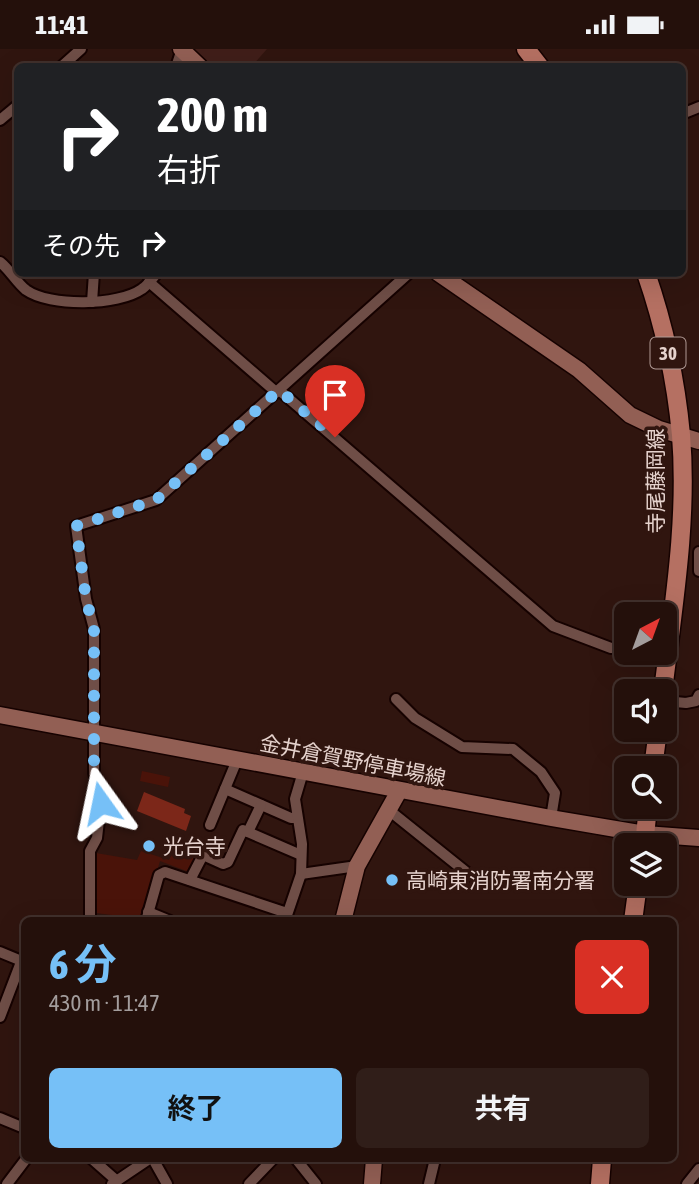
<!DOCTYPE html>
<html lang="ja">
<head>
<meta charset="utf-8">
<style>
  :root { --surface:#24100b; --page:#301e19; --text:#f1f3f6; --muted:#a39d9d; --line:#41302c; --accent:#76c0f7 }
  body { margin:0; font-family:"Asap Condensed","Noto Sans JP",sans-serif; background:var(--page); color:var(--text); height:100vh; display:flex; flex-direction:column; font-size:26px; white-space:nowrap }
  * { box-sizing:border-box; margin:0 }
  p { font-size:23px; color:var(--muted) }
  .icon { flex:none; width:38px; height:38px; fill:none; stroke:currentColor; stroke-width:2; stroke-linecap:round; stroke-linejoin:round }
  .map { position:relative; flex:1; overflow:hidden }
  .sheet { position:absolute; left:21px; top:868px; width:656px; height:245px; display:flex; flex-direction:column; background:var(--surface); border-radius:10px; box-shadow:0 7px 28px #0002,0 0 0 2px var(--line) }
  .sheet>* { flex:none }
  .hud { position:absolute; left:14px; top:14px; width:672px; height:214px; border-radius:10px; box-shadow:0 7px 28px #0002,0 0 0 2px var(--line); background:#202124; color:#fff; overflow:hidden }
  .needle { width:46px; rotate:41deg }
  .fabs { position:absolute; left:614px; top:553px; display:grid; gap:14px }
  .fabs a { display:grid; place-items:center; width:63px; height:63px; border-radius:10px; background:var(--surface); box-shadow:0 7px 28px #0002,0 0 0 2px var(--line); font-size:35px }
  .pin { position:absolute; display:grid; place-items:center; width:60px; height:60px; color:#fff; margin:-72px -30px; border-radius:50% 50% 50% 0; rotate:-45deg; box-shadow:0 0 7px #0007 }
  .pin .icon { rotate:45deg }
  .me { position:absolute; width:77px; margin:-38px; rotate:348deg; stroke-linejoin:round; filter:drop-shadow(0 0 5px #0008) }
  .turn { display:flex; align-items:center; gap:24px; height:147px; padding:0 28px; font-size:32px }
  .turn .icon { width:91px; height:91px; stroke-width:2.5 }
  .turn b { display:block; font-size:49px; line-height:60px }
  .then { display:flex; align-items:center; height:66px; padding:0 28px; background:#0003; gap:14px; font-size:26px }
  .round { display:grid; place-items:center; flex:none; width:74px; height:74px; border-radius:10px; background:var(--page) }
  .head { display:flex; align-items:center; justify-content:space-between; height:119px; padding:0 28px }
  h1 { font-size:42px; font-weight:700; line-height:52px; color:var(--accent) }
  .button { display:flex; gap:14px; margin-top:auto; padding:14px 28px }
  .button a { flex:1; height:80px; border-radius:10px; background:var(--accent); color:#111; font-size:28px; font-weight:700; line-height:80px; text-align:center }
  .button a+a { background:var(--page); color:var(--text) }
  .status { display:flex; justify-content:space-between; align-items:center; height:49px; padding:0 35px; background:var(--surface); direction:ltr }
  .status svg { height:19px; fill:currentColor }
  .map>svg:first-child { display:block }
  .built { fill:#401e19 }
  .green { fill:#4a1309 }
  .building { fill:#7c2719 }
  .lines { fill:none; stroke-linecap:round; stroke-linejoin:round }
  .street-casing { stroke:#160200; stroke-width:14 }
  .secondary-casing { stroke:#160200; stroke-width:19 }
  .primary-casing { stroke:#160200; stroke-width:21 }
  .street { stroke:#6f4e47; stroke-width:10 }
  .secondary { stroke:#925f54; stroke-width:16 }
  .primary { stroke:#b57062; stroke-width:18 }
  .route { stroke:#76c0f7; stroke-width:12; stroke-dasharray:0 21.6 }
  .poi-dot { fill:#76c0f7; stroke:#30150f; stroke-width:2.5 }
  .labels { text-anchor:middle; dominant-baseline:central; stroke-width:7; stroke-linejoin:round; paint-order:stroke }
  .shield { fill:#30150f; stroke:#af9994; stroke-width:2 }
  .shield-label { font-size:19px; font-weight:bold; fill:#e5d2cd }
  .street-label { font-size:21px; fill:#e5d2cd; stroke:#30150f }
  .poi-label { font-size:21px; fill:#e5d2cd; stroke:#30150f; text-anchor:start }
</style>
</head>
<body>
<div class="status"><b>11:41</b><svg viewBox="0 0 49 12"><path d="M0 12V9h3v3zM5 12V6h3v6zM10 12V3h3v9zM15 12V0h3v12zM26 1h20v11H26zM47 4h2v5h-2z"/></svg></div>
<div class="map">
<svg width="699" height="1135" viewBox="0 0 699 1135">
  <rect width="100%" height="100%" fill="#30150f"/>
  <polygon class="built" points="194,0 267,0 252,17 212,18"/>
  <g class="green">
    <polygon points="142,722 170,728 168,738 140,732"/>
    <polygon points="188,799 196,803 189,823 160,812 143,870 96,864 96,804 137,811 141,802 169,811 172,805 185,809"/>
  </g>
  <polygon class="building" points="144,743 185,760 184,764 191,767 186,782 137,762"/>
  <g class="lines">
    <g class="street-casing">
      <g id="street">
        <polyline points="61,18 81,0"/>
        <polyline points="176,18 182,0"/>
        <polyline points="682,65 699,58"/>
        <polyline points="0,71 18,56"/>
        <path d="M0 213C10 221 16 233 26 241 50 258 118 257 142 240 148 236 153 229 157 224"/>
        <polyline points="149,233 276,343"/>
        <polyline points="92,253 94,224"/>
        <polyline points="279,341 553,577 611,599 621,599 626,593"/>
        <polyline points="699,503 699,522"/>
        <polyline points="396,650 415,669 462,698 513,700 541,723 555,744 551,769"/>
        <polyline points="665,652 686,654 696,652 699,646"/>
        <polyline points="225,740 291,769 297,769"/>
        <polyline points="390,762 471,827"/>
        <polyline points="210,776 237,711"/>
        <polyline points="248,783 261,756"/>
        <polyline points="301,825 357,817"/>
        <polyline points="190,831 203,806 223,815 228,813 243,781 301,806"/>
        <polyline points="148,863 170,872"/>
        <polyline points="90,872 90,802 97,789 101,754 94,724 94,580 86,550 76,477 156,451 409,224"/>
        <polyline points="146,872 159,826 165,823 287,864"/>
        <polyline points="285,872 301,825 302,795 295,750 303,723"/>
        <polyline points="0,903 24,913"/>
        <polyline points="0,968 21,913"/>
        <polyline points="0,1069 24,1079"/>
        <polyline points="92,1110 117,1132"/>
        <polyline points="153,1110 167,1135"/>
        <polyline points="296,1110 316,1135"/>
        <polyline points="7,1135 26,1110"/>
        <polyline points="112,1135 149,1110"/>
        <polyline points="249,1135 273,1110"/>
        <polyline points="429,1135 435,1110"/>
        <polyline points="687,1135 699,1120"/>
      </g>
    </g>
    <g class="secondary-casing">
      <g id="secondary">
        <polyline points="181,0 200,18"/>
        <polyline points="438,224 579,321 630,366 659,380 699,392"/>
        <polyline points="0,666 551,769 645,785 699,789"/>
        <polyline points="343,872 357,817 399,742"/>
        <polyline points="372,1135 374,1110"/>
      </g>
    </g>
    <g class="primary-casing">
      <g id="primary">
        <polyline points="526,0 540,18"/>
        <path d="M646 224C664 276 676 332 681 386 688 471 673 559 663 642"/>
        <polyline points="653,719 658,681"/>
        <polyline points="644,796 648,758"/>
        <polyline points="633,872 638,835"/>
        <polyline points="600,1135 602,1110"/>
      </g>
    </g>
    <use href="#street" class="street"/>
    <use href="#secondary" class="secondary"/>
    <use href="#primary" class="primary"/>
  </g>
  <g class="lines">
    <polyline class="route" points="101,754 94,724 94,580 86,550 76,477 156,451 279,341 335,388"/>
  </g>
  <g class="poi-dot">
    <circle cx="149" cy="797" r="7"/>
    <circle cx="392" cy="831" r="7"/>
  </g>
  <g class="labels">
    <rect class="shield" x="650.5" y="288.5" width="35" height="31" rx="5"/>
    <g class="shield-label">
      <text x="668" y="304">30</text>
    </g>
    <g class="street-label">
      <text transform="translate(655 432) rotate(-90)">寺尾藤岡線</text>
      <text transform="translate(353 711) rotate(11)">金井倉賀野停車場線</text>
    </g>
    <g class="poi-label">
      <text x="163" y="797">光台寺</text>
      <text x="406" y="831">高崎東消防署南分署</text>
    </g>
  </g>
</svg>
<div class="fabs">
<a><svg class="needle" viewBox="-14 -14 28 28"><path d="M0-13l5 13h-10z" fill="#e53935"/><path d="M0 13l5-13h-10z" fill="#a39d9d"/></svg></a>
<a><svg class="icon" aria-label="sound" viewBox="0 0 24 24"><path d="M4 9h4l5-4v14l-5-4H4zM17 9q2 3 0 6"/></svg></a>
<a><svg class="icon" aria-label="search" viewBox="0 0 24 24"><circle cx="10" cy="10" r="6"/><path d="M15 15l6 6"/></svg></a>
<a><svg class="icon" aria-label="layers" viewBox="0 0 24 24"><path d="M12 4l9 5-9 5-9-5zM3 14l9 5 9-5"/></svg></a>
</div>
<div class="pin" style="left:335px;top:388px;background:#d93025"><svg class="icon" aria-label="arrive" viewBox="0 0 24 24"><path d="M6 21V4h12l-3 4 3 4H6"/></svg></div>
<svg class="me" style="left:101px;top:754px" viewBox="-20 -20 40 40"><path d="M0-17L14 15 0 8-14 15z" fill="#76c0f7" stroke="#fff" stroke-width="4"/></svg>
<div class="hud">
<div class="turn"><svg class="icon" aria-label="right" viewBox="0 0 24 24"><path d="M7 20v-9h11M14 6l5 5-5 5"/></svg><div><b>200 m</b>右折</div></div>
<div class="then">その先<svg class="icon" aria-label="right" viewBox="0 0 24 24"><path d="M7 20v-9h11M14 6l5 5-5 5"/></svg></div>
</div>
<section class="sheet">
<div class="head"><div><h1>6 分</h1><p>430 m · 11:47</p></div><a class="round" style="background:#d93025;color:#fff"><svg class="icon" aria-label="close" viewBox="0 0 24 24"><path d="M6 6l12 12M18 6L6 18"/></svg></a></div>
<div class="button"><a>終了</a><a>共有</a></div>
</section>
</div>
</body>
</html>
